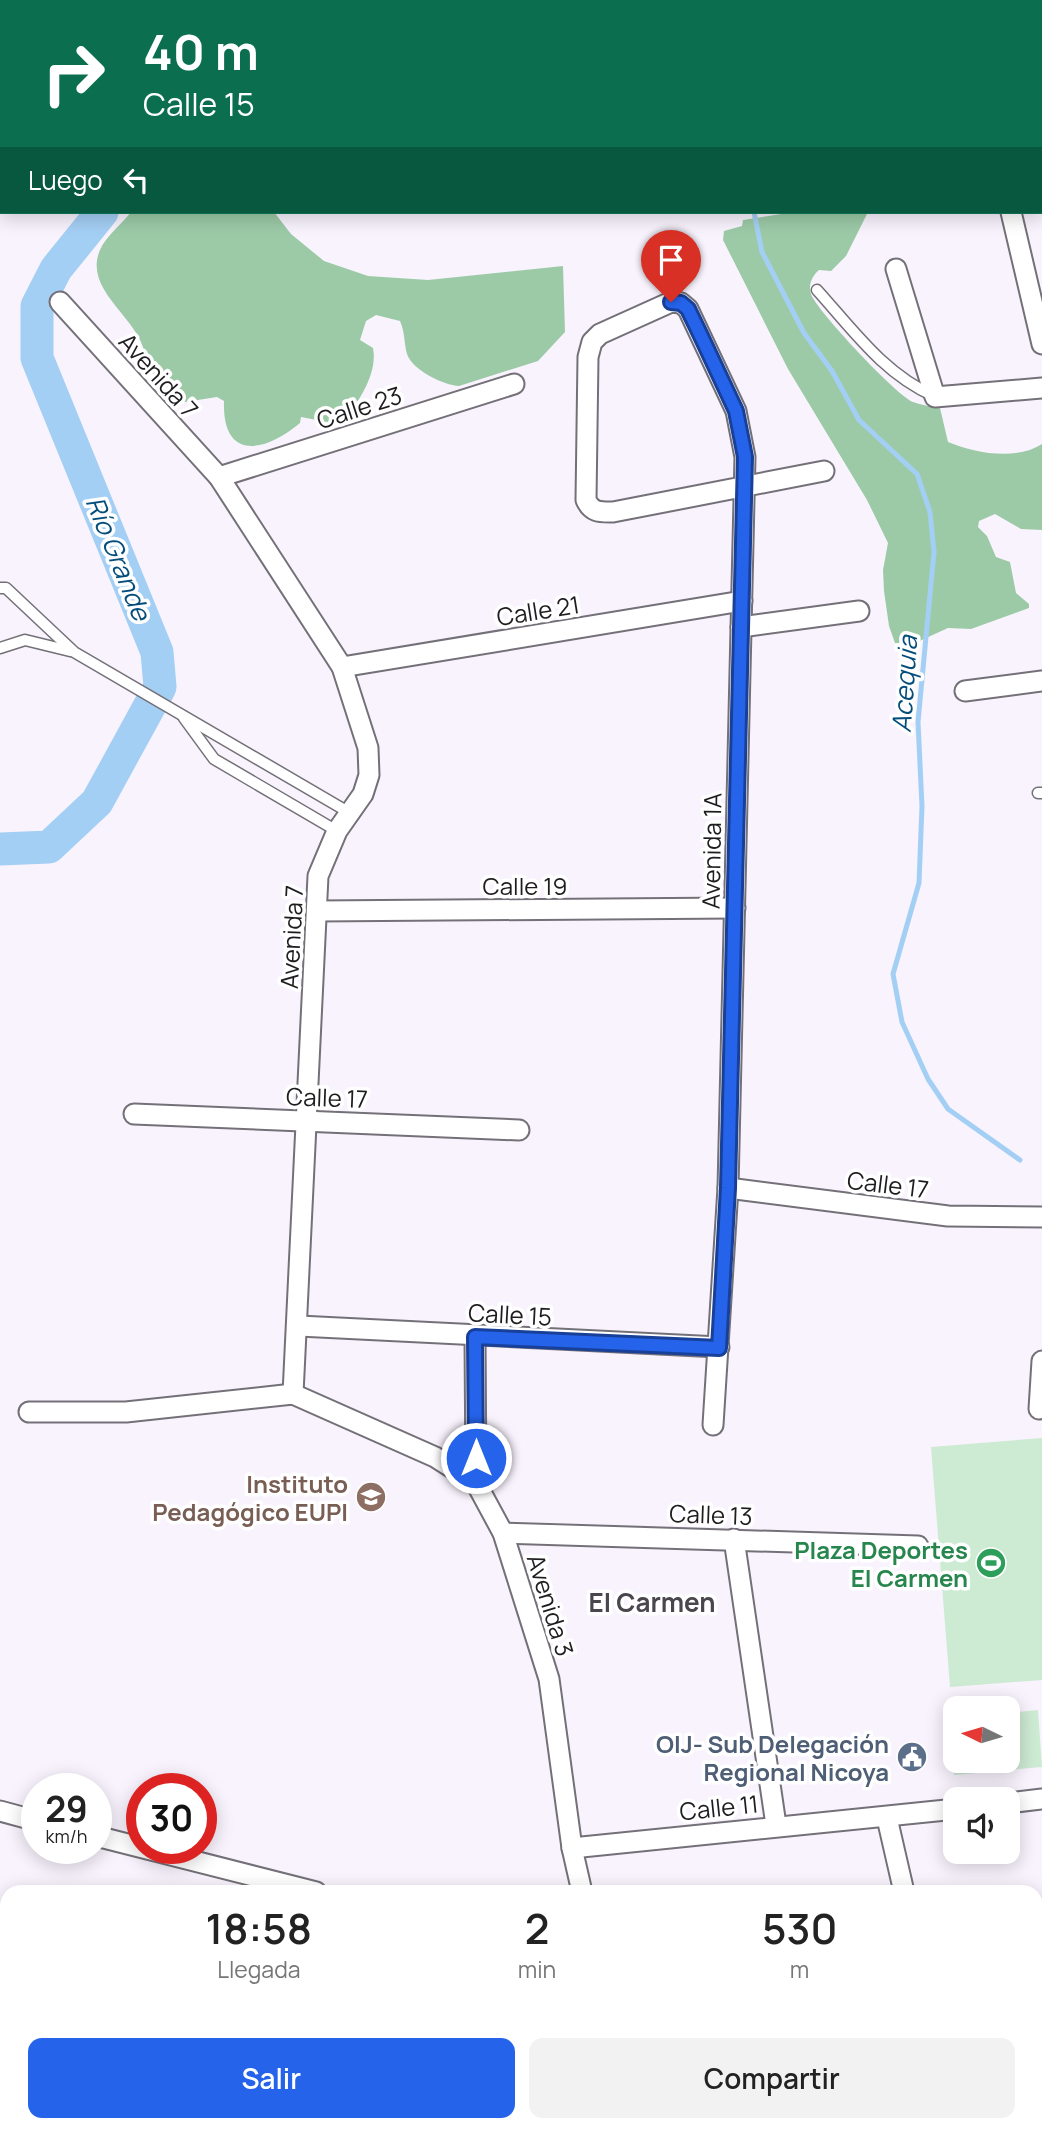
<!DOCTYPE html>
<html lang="es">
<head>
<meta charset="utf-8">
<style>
  :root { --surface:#fff; --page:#f2f2f2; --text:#222; --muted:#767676; --accent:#2563eb }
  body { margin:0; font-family:Manrope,sans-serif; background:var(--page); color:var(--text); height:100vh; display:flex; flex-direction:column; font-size:26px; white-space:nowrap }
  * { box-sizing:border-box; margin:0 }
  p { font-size:23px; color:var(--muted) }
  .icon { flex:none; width:38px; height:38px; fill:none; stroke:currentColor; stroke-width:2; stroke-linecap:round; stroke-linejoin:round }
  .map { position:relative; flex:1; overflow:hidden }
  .drawer { position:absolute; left:0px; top:1885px; width:1043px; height:247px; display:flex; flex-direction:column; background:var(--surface); border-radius:21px 21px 0 0; box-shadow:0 4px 18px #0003 }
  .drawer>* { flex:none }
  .banner { position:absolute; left:0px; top:0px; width:1043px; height:214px; box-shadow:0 4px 18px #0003; background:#0b6e4f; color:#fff; overflow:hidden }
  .needle { width:46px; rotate:275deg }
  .controls { position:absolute; left:943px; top:1696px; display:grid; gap:14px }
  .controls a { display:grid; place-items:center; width:77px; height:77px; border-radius:14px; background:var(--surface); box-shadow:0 4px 18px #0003; font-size:35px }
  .speed { position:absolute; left:21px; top:1773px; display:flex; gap:14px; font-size:35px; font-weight:700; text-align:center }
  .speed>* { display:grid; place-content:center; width:91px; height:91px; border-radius:50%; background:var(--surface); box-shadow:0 4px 18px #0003; line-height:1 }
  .speed small { font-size:18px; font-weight:400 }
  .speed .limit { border:10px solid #d22; background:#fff; color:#111 }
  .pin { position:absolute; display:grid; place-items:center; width:60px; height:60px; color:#fff; margin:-72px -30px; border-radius:50% 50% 50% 0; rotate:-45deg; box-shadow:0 0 7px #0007 }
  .pin .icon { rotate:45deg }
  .me { position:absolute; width:77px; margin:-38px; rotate:0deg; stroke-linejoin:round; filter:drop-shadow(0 0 5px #0008) }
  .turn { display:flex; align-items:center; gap:24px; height:147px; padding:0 28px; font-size:32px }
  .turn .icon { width:91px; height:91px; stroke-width:2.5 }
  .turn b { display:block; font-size:49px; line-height:60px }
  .then { display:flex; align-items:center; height:66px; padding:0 28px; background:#0003; gap:14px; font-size:26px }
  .eta { display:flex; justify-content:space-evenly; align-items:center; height:119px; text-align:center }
  .eta b { font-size:42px; font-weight:600; line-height:49px }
  .primary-button { display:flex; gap:14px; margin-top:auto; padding:14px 28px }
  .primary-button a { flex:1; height:80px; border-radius:14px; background:var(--accent); color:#fff; font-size:28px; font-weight:600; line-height:80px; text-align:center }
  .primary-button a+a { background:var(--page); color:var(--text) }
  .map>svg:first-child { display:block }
  .green { fill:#cdead3 }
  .forest { fill:#9ccaa7 }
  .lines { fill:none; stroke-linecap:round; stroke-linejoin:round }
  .stream { stroke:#a4cff4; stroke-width:5 }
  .river { stroke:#a4cff4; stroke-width:33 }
  .service-casing { stroke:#747078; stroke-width:13 }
  .minor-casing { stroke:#747078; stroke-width:23 }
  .service { stroke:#fff; stroke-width:10 }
  .minor { stroke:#fff; stroke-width:19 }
  .route-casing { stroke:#184099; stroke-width:18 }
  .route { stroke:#2563eb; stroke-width:12 }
  .labels { text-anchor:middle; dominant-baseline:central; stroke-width:7; stroke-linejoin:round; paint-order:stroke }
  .street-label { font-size:24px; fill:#1e1c1f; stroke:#fff }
  .education-label { font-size:24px; font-weight:bold; fill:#785e54; stroke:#fff; text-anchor:end }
  .leisure-label { font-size:24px; font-weight:bold; fill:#27864d; stroke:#fff; text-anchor:end }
  .service-label { font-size:24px; font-weight:bold; fill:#4e5e75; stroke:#fff; text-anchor:end }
  .water-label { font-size:26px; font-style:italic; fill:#054d7b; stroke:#fff }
  .neighbourhood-label { font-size:26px; font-weight:bold; fill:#4a464d; stroke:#fff }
</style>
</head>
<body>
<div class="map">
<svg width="1042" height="2131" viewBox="0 0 1042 2131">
  <rect width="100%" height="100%" fill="#f9f3fd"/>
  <g class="green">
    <polygon points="1042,1438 1042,1680 950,1687 931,1447"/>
    <polygon points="1038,1710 1042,1767 954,1775 949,1718 955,1717 956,1760 1008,1760 1008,1713"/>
  </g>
  <g class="forest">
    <path d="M131 212H274L291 234 324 261 368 276 428 280 563 266 565 332 538 361 459 386C444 385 413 371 407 354 404 343 405 332 400 321L376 315 366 321 360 340 373 348C378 373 359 401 345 419L327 422 301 417 300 423C266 452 222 462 224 401L217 397 185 402 155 377 145 363C149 322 81 294 100 250 106 236 122 224 131 212Z"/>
    <path d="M794 212H868L846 256 831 271 819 270C812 276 808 285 811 294 816 310 897 396 913 402 921 405 931 406 940 408L948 442C974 453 1016 461 1042 444V530L1021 529 995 514 979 521 978 527 987 536 996 557 1010 562 1016 593 1029 604V608L971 629 948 628 915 643H895L889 626 884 591 883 570 888 543 867 500 788 369 723 240 724 231 742 226 743 220Z"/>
  </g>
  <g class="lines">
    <polyline class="stream" points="754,212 762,252 804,333 832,371 859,420 917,474 930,512 934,552 918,722 922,806 919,883 893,974 902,1022 928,1079 948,1109 1020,1160"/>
    <g class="river">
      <polyline points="875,2 876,0"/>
      <polyline points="0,849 49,847 97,802 160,687 157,652 37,358 37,306 56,269 102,212"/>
    </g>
    <g class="service-casing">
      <g id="service">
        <path d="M817 290C853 330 884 374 934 396"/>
        <polyline points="0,588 6,588 74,652 350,813"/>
        <polyline points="0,648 25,640 70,651"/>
        <polyline points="184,718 214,759 337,831"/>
        <polyline points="1038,793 1042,793"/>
      </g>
    </g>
    <g class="minor-casing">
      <g id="minor">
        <polyline points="62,0 66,2"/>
        <polyline points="1011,212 1042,344"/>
        <polyline points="896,269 935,397 1042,388"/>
        <polyline points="60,302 219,477 342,667 368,748 369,775 363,794 337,831 318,876 293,1394"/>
        <polyline points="219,477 514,384"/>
        <polyline points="741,627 859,611"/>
        <polyline points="342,667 742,601"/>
        <polyline points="965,691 1042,681"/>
        <polyline points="317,911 735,908"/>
        <polyline points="134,1114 519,1130"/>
        <polyline points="728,1188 948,1216 1042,1217"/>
        <polyline points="299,1326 719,1347"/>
        <polyline points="475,1337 476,1483 503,1533 549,1679 572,1848 582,1892"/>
        <polyline points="293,1394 435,1457 476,1483"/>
        <polyline points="1039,1409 1042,1361"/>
        <polyline points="29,1412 126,1412 293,1394"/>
        <path d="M713 1425 728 1188 745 457 736 411 688 309 681 303 671 302 600 334 592 342 588 357 586 500C592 513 600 512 613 512L824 471"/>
        <polyline points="503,1533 918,1546"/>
        <polyline points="734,1539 776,1825"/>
        <polyline points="1008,1803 1042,1799"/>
        <polyline points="0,1811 37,1821"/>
        <polyline points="887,1818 904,1892"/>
        <polyline points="96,1836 316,1892"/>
        <polyline points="572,1848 956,1809"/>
        <polyline points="1036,2079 1042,2079"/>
        <polyline points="517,2124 519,2131"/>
        <polyline points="653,2124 658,2131"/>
        <polyline points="954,2124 955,2131"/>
        <polyline points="289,2131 289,2124"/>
        <polyline points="561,2131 605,2124"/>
      </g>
    </g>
    <use href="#service" class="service"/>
    <use href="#minor" class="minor"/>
  </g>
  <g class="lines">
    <g class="route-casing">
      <polyline id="route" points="476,1458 475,1337 719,1348 728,1188 745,457 736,411 701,336 688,309 681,303 671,302"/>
    </g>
    <use href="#route" class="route"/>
  </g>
  <defs>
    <g id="school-disc" transform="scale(1.575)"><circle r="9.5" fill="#8d6e63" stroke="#fff"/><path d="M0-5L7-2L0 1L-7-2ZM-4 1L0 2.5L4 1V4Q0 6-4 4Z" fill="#fff"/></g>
    <g id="stadium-disc" transform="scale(1.575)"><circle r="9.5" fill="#2e9e5b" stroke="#fff"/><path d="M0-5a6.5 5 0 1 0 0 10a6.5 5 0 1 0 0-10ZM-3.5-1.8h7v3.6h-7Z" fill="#fff"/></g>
    <g id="civic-disc" transform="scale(1.575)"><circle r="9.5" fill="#5c6f8a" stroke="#fff"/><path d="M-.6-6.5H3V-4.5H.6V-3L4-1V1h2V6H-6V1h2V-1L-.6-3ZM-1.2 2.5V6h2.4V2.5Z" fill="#fff"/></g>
  </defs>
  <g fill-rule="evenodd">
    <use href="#school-disc" x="371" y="1497"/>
    <use href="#stadium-disc" x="991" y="1563"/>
    <use href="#civic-disc" x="912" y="1757"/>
  </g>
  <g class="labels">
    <g class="street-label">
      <text transform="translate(159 375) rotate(48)">Avenida 7</text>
      <text transform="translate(359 407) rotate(-18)">Calle 23</text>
      <text transform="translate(538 610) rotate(-9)">Calle 21</text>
      <text transform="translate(711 851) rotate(-89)">Avenida 1A</text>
      <text x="525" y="885">Calle 19</text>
      <text transform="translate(291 937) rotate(-87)">Avenida 7</text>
      <text transform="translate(327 1097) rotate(2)">Calle 17</text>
      <text transform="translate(888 1184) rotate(7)">Calle 17</text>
      <text transform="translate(510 1314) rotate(3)">Calle 15</text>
      <text transform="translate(711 1514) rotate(2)">Calle 13</text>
      <text transform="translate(551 1605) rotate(73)">Avenida 3</text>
      <text transform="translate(719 1807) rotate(-6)">Calle 11</text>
    </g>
    <g class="education-label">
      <text x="348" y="1483">Instituto<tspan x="348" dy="28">Pedagógico EUPI</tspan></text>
    </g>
    <g class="leisure-label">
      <text x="968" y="1549">Plaza Deportes<tspan x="968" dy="28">El Carmen</tspan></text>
    </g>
    <g class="service-label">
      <text x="889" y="1743">OIJ- Sub Delegación<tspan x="889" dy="28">Regional Nicoya</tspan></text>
    </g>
    <g class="water-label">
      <text transform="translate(119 558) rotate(68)">Río Grande</text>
      <text transform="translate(904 684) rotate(-86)">Acequia</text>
    </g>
    <g class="neighbourhood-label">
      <text x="652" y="1602">El Carmen</text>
    </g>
  </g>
</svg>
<div class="controls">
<a><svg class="needle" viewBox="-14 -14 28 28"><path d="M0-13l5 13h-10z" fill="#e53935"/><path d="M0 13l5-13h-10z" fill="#767676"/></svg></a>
<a><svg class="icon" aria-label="sound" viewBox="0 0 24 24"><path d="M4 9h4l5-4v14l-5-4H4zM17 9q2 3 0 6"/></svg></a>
</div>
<div class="speed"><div>29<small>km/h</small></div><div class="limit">30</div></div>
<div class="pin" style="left:671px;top:302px;background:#d93025"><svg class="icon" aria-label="arrive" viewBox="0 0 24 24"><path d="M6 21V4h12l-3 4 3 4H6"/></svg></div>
<svg class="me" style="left:476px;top:1458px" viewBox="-20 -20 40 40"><circle r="17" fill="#2563eb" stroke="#fff" stroke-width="3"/><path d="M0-11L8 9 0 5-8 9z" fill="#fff"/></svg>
<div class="banner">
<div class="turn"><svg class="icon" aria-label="right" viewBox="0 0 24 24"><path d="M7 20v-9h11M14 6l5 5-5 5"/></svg><div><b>40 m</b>Calle 15</div></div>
<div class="then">Luego<svg class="icon" aria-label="left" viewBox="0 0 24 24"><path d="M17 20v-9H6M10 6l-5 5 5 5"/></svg></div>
</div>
<section class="drawer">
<div class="eta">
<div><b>18:58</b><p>Llegada</p></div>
<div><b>2</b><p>min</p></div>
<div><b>530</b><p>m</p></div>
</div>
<div class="primary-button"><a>Salir</a><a>Compartir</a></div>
</section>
</div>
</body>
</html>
